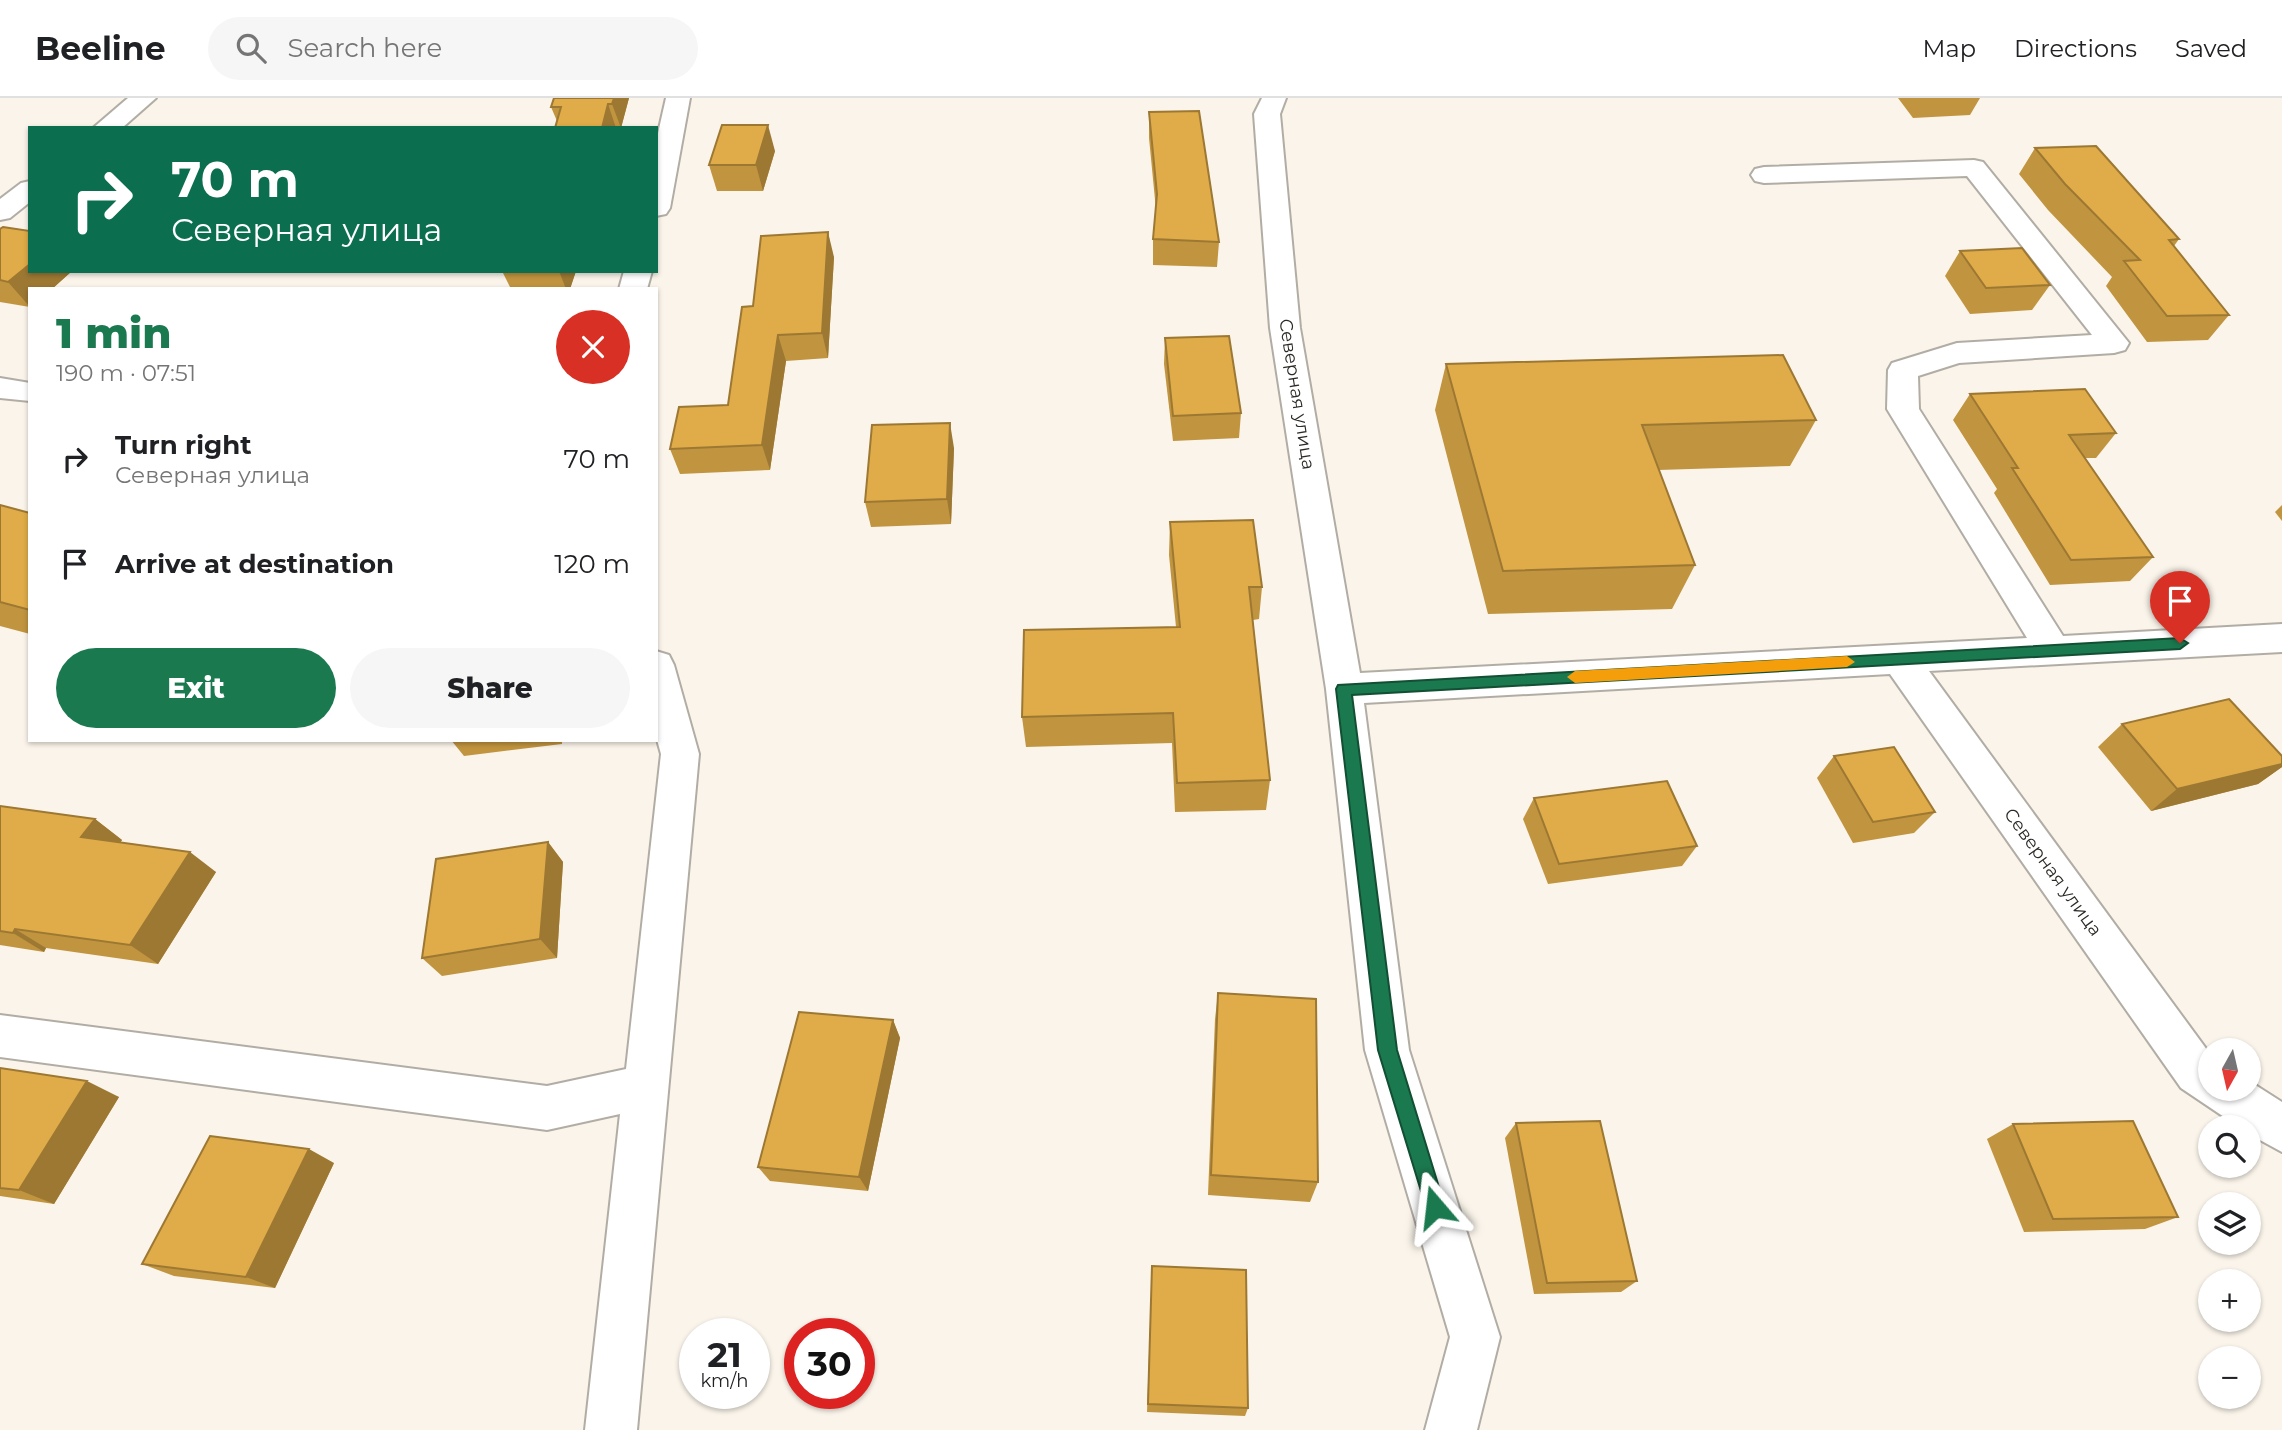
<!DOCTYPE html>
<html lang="en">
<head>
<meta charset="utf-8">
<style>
  :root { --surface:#fff; --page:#f6f6f6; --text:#202124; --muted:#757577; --line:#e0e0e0; --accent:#1b794f }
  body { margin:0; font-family:Montserrat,sans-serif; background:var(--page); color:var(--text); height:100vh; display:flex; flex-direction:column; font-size:26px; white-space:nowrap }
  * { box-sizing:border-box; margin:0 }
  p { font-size:23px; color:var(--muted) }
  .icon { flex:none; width:38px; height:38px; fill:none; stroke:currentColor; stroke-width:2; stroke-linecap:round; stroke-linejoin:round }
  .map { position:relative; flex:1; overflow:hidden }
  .details { position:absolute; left:28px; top:189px; width:630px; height:455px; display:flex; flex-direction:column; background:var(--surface); border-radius:0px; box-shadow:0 2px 5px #0004 }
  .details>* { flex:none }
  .guide { position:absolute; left:28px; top:28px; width:630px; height:147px; border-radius:0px; box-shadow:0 2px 5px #0004; background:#0b6e4f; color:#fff; overflow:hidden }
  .needle { width:46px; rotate:188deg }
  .fabs { position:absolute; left:2198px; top:940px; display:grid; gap:14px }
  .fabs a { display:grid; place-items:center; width:63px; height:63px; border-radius:50%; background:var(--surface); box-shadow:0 2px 5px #0004; font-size:35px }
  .speed { position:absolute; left:679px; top:1220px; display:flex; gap:14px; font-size:35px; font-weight:700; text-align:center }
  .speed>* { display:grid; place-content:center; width:91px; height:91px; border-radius:50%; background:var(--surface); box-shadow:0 2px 5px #0004; line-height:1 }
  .speed small { font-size:18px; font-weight:400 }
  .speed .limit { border:10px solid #d22; background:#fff; color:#111 }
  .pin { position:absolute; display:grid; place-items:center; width:60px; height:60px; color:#fff; margin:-72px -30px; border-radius:50% 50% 50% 0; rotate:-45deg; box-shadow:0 0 7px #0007 }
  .pin .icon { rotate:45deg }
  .me { position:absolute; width:77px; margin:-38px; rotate:343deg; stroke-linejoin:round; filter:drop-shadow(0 0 5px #0008) }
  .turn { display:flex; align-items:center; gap:24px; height:147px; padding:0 28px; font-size:32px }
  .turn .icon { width:91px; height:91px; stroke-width:2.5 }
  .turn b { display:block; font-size:49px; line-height:60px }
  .round { display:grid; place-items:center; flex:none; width:74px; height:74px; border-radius:37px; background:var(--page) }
  .head { display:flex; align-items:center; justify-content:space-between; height:119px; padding:0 28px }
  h1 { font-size:42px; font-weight:800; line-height:52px; color:var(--accent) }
  .cta { display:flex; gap:14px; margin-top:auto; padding:14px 28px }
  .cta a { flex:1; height:80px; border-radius:42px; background:var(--accent); color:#fff; font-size:28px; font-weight:800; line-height:80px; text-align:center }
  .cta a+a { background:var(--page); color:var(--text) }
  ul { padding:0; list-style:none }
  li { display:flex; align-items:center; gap:21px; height:105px; padding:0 28px }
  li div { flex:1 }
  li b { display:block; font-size:26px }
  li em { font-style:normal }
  header { display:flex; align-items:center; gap:42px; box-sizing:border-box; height:98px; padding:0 35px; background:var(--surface); border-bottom:2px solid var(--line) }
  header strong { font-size:33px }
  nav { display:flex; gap:38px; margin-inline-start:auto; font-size:24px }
  .search { width:490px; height:63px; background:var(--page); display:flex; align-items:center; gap:18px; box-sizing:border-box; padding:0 24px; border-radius:38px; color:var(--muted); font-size:26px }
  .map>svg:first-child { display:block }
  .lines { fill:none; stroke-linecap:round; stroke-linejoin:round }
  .minor-casing { stroke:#b2ada4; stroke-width:4 }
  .minor { fill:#fff; fill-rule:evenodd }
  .wall { fill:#c1943f }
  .shaded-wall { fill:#9d7833 }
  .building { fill:#e0ac49; stroke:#9d7833; stroke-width:2 }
  .route { fill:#1b794f; stroke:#124f33; stroke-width:2 }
  .slow { fill:#f59e0b }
  .labels { text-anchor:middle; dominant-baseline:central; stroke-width:7; stroke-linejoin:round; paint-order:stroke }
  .street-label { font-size:18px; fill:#2c2a26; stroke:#fff }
</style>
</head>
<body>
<header>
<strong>Beeline</strong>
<div class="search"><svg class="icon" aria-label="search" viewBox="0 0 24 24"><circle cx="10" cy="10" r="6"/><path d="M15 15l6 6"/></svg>Search here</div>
<nav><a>Map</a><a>Directions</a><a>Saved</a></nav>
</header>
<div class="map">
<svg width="2282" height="1332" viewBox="0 0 2282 1332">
  <rect width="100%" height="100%" fill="#faf4ea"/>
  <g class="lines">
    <g class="minor-casing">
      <g id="minor">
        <polygon points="128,0 156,0 122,30 93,30"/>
        <polygon points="666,0 690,0 670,110 666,116 656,118 656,44"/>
        <polygon points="1262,0 1286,0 1280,16 1300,230 1360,575 2027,540 1887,311 1888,272 1892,265 1957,245 2092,237 1967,78 1764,85 1755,83 1751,77 1755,71 1764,69 1974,62 1983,64 2129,245 2125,252 2114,255 1959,265 1918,278 1919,311 2063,538 2282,526 2282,554 1929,573 2210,956 2210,990 2249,990 2249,983 2282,1004 2282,1054 2249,1036 2249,1029 2239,1029 2181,990 1890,576 1364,605 1409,952 1500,1239 1477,1332 1425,1332 1450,1239 1365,952 1326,591 1270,230 1254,16"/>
        <polygon points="30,83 30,104 10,120 0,122 0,101 21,85"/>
        <polygon points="624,173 652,173 647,191 619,191"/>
        <polygon points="0,280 30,285 30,303 0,300"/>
        <polygon points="656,553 669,557 674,567 699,656 637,1332 585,1332 620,1016 547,1032 0,959 0,917 547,988 626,971 661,656 656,638"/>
      </g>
    </g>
    <use href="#minor" class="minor"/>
  </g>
  <g class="wall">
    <polygon points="554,0 629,0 621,30 555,30 557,23 551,9"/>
    <polygon points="1898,0 1980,0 1970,17 1913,20"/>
    <polygon points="1149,14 1219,144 1217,169 1153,167 1153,141 1156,112 1149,40"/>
    <polygon points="2035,50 2179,141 2174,148 2229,217 2208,242 2147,244 2106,188 2112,179 2048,112 2019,76"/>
    <polygon points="775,53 763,93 717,93 709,67"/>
    <polygon points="0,131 30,173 72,173 52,191 30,191 30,209 0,204"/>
    <polygon points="1960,153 2050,187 2032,212 1970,216 1945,178"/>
    <polygon points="834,159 828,260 786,263 770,372 680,376 670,351 728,307 753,208"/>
    <polygon points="502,173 576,173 570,191 511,191"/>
    <polygon points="1165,240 1241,315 1239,340 1173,343 1164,266"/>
    <polygon points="1446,266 1816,322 1790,368 1658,372 1695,467 1672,511 1488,516 1435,312"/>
    <polygon points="1970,296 2116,335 2096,360 2085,360 2153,459 2130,483 2050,487 1994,395 1997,391 1953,322"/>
    <polygon points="954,350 951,426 871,429 865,404"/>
    <polygon points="0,407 30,415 30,536 0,528"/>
    <polygon points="2282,407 2282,423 2275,414"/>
    <polygon points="1170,424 1262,489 1259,521 1253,522 1270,682 1266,712 1175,714 1172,645 1026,649 1022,619 1176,529 1169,457"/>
    <polygon points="2122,626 2282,658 2282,669 2258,686 2151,713 2098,649"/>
    <polygon points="451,642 562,642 562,646 464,658"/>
    <polygon points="1834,658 1935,714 1914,735 1853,745 1817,680"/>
    <polygon points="1534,700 1697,748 1682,768 1548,786 1523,721"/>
    <polygon points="0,708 95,721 122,742 120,745 216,774 158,866 46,850 44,854 0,847"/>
    <polygon points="548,744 563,764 557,860 442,878 422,860"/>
    <polygon points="1218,895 1318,1084 1310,1104 1208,1097 1215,921"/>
    <polygon points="893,922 900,940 868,1093 770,1083 758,1069"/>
    <polygon points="0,970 119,999 54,1106 0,1098"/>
    <polygon points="1516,1025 1637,1183 1621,1194 1534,1196 1505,1040"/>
    <polygon points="2013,1026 2178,1119 2145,1131 2024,1134 1987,1041"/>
    <polygon points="334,1065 275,1190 174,1178 142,1166"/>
    <polygon points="1152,1168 1248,1310 1245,1318 1147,1314"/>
  </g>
  <g class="shaded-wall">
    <polygon points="614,0 629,0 621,30 612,6"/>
    <polygon points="608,6 616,30 602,30"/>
    <polygon points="768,27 775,53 763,93 756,67"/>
    <polygon points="828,134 834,159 828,260 822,235"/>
    <polygon points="30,166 30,173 72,173 52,191 30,191 30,209 8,184"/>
    <polygon points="559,173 576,173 570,191 566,191"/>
    <polygon points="778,237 786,263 770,372 762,347"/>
    <polygon points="950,325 954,350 951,426 947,401"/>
    <polygon points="2282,666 2282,669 2258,686 2151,713 2177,691"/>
    <polygon points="95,721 122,742 109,760 81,739"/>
    <polygon points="548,744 563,764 557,860 540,841"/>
    <polygon points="190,754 216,774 158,866 130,847"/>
    <polygon points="15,831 46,850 44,854 13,835"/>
    <polygon points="893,922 900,940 868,1093 859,1079"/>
    <polygon points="87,983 119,999 54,1106 19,1092"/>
    <polygon points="309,1051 334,1065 275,1190 246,1179"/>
  </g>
  <g class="building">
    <polygon points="554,0 614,0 612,6 608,6 602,30 555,30 561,9 551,9"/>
    <polygon points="1199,13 1219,144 1153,141 1157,96 1149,14"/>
    <polygon points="722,27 768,27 756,67 709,67"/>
    <polygon points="2096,48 2179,141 2169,142 2229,217 2167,218 2124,163 2140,162 2065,86 2035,50"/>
    <polygon points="3,129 30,133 30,166 8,184 0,182 0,131"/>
    <polygon points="828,134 822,235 778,237 762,347 670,351 679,309 728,307 742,209 753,208 761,138"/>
    <polygon points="2022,150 2050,187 1986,190 1960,153"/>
    <polygon points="1229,238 1241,315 1173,318 1165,240"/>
    <polygon points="1783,257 1816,322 1642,327 1695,467 1503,473 1446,266"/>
    <polygon points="2085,291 2116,335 2069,337 2153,459 2071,462 2012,370 2018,370 1970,296"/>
    <polygon points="950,325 947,401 865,404 872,327"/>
    <polygon points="0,407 30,415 30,512 0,504"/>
    <polygon points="1253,422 1262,489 1249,489 1270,682 1177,685 1173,615 1022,619 1024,532 1180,529 1170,424"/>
    <polygon points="2229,601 2282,658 2282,666 2177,691 2122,626"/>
    <polygon points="1894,649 1935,714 1873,724 1834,658"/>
    <polygon points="1667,683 1697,748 1559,766 1534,700"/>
    <polygon points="0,708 95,721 81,739 190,754 130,847 15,831 13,835 0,833"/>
    <polygon points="548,744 540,841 422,860 436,761"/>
    <polygon points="1218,895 1316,901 1318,1084 1211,1077"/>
    <polygon points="799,914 893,922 859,1079 758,1069"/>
    <polygon points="0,970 87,983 19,1092 0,1090"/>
    <polygon points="1600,1023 1637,1183 1547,1185 1516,1025"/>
    <polygon points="2133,1023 2178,1119 2053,1121 2013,1026"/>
    <polygon points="210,1038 309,1051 246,1179 142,1166"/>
    <polygon points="1152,1168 1246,1172 1248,1310 1148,1306"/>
  </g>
  <polygon class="route" points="2180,540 2188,545 2180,551 1352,597 1397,952 1445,1109 1442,1116 1435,1119 1428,1116 1378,952 1336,591 1338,587"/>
  <polygon class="slow" points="1847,558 1855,564 1847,569 1575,585 1567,579 1575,573"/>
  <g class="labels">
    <g class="street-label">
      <text transform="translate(1297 296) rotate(81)">Северная улица</text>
      <text transform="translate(2053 774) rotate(54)">Северная улица</text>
    </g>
  </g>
</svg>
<div class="fabs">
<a><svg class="needle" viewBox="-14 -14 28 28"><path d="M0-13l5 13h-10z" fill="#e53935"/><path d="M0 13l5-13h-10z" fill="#757577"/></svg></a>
<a><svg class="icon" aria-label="search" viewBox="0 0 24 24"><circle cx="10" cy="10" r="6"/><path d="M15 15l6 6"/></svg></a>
<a><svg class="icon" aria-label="layers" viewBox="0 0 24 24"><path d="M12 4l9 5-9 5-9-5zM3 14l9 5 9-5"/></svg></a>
<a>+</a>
<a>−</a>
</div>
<div class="speed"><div>21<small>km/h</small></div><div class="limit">30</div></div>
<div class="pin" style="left:2180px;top:545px;background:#d93025"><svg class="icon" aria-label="arrive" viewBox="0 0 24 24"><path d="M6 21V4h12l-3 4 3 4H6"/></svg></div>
<svg class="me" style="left:1435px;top:1109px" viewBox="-20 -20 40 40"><path d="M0-17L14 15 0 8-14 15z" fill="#1b794f" stroke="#fff" stroke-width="4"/></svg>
<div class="guide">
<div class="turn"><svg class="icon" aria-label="right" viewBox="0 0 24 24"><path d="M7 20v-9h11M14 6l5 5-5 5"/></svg><div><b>70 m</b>Северная улица</div></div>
</div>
<section class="details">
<div class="head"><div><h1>1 min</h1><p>190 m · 07:51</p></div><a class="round" style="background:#d93025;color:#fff"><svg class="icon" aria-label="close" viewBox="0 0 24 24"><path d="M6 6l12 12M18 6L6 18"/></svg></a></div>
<ul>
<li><svg class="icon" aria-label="right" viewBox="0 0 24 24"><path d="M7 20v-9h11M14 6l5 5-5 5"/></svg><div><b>Turn right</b><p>Северная улица</p></div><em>70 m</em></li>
<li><svg class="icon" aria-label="arrive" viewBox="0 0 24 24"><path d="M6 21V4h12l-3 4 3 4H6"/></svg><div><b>Arrive at destination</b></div><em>120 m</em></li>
</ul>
<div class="cta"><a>Exit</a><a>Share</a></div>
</section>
</div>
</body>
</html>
